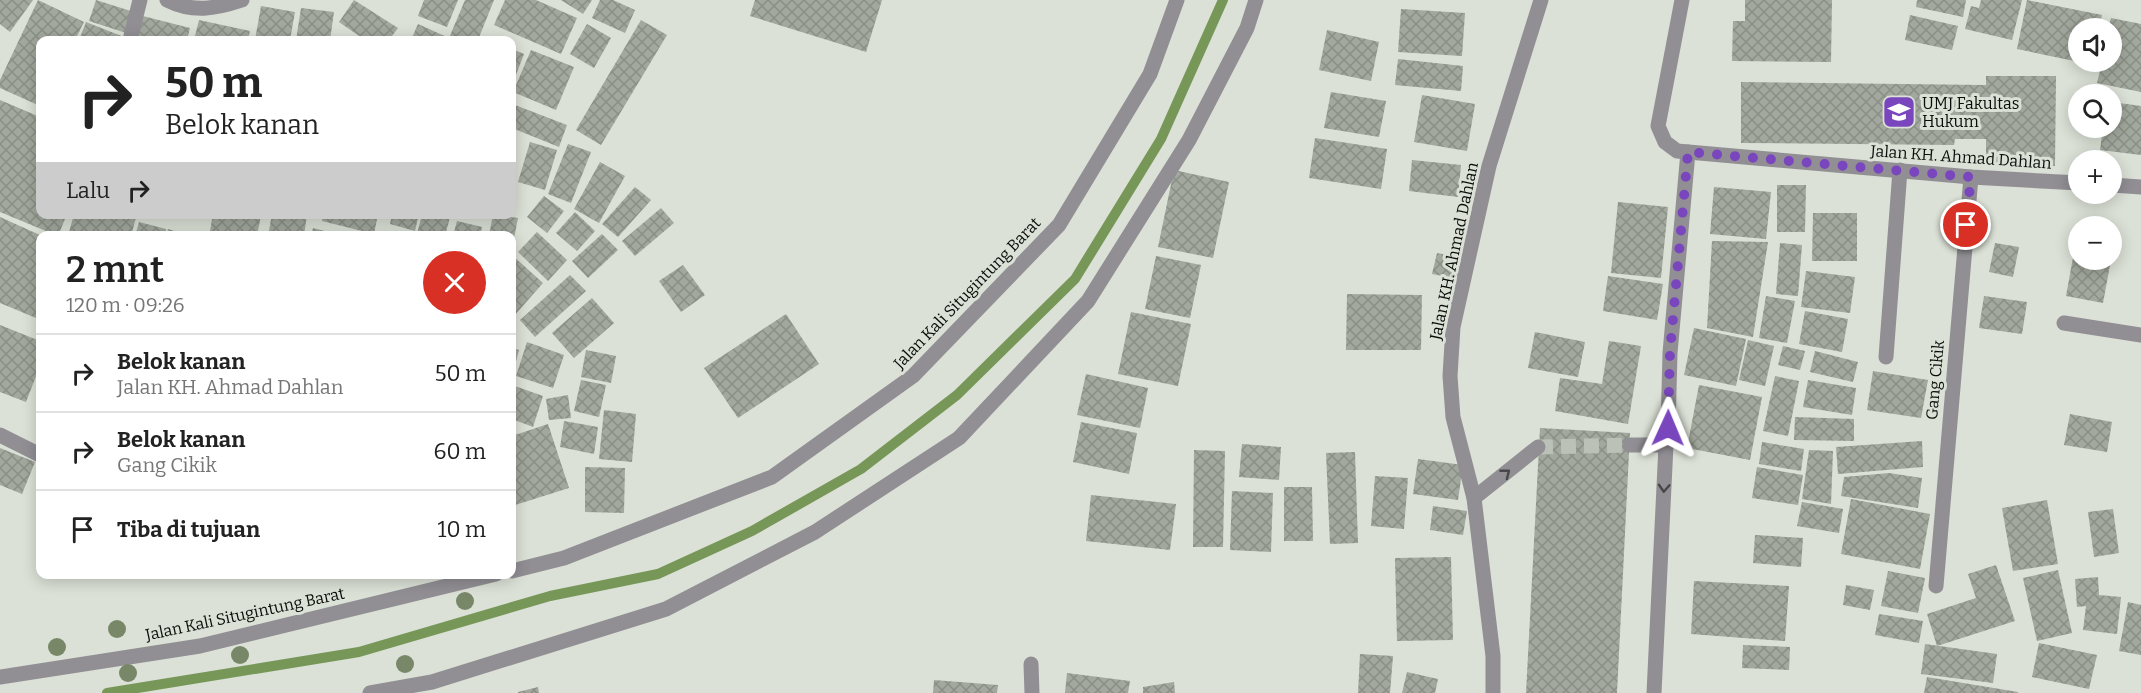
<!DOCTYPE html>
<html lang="id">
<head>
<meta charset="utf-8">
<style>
  :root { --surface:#fff; --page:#f6f6f6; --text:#222; --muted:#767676; --line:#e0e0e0 }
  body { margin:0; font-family:Bitter,serif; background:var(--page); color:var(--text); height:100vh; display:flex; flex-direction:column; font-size:22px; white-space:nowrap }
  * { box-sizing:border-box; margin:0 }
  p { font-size:20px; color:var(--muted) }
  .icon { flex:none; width:33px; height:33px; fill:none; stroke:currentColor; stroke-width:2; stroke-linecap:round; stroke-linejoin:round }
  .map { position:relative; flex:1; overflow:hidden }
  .panel { position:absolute; left:36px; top:231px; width:480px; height:348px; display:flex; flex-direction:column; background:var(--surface); border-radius:12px; box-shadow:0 3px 15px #0003 }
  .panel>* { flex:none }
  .banner { position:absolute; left:36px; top:36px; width:480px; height:183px; border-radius:12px; box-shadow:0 3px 15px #0003; background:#fff; color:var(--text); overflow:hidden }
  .fabs { position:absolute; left:2068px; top:18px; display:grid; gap:12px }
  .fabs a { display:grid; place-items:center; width:54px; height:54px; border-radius:50%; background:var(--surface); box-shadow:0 3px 15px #0003; font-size:30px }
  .pin { position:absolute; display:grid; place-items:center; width:51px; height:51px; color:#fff; margin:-26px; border:3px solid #fff; border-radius:50%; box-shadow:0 2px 6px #0007 }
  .me { position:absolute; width:66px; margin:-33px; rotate:1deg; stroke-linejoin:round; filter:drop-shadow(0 0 4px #0008) }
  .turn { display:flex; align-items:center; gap:21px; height:126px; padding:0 30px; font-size:27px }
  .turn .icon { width:78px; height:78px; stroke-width:2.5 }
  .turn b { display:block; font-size:42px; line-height:51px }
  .then { display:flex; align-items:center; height:57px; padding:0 30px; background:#0003; gap:12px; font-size:22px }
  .round { display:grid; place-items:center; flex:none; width:63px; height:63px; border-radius:32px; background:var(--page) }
  .headline { display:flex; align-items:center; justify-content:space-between; height:102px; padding:0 30px }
  h1 { font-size:36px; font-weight:600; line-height:45px }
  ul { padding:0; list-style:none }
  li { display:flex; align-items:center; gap:18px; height:78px; padding:0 30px; border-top:2px solid var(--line) }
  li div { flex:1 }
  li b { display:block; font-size:22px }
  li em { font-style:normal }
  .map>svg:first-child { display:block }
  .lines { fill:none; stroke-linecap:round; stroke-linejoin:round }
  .stream { stroke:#779759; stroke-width:10 }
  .building { fill:url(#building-cross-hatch) }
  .minor-tunnel { stroke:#bcc1b7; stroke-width:15; stroke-dasharray:15 8; stroke-linecap:butt }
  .service { stroke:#918f94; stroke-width:15 }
  .minor { stroke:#918f94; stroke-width:15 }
  .tree { fill:#798769 }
  .oneway { stroke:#474748 }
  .route { stroke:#7a46bd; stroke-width:10; stroke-dasharray:0 18 }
  .labels { text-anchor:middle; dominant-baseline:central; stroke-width:6; stroke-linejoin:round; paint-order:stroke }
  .poi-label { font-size:16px; fill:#0a0c09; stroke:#dbe1d6; text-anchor:start }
  .street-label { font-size:16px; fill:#0a0c09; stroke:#dbe1d6 }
</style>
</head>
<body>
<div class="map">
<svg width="2141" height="693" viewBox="0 0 2141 693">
  <defs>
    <pattern id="building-cross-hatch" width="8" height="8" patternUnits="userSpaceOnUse" patternTransform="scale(1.5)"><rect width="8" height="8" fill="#a2a89d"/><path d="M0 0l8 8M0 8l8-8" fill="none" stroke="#8a8f86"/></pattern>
  </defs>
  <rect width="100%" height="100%" fill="#dbe1d6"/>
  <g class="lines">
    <polyline class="stream" points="107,693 359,652 550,596 658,574 752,531 861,469 957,395 1075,279 1161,139 1223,0"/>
  </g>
  <g class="building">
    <polygon points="0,0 33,0 10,32 0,24"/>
    <polygon points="38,0 84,22 75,40 40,40 40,106 0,88 0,80"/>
    <polygon points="96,0 134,12 126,33 89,21"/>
    <polygon points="354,0 398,28 389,40 365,40 339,22"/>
    <polygon points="424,0 458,0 447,27 418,16"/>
    <polygon points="465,0 494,0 478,40 411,40 418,24 449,38"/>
    <polygon points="505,0 536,0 577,18 561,54 494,25"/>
    <polygon points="561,0 592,0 583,14"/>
    <polygon points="600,0 613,0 635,10 625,33 592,18"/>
    <polygon points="755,0 882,0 866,52 750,16"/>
    <polygon points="1745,0 1832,0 1831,62 1732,61 1733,21 1745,21"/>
    <polygon points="1917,0 1966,0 1963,17 1916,7"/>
    <polygon points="1981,0 2022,0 2012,40 1965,29 1971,6 1979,8"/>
    <polygon points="2027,0 2102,15 2099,28 2079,28 2079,62 2017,49"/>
    <polygon points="261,6 295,12 290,40 255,40"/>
    <polygon points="301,8 334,12 330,40 296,40"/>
    <polygon points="1401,9 1465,13 1462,56 1398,52"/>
    <polygon points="139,15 190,28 187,40 133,40"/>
    <polygon points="1910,15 1958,26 1952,50 1905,40"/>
    <polygon points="2111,18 2141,24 2141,92 2097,83 2102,62 2112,62 2112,28 2108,28"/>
    <polygon points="199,20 250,31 248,40 194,40"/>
    <polygon points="641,20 667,35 601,145 576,130"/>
    <polygon points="86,22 124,37 123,40 79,40"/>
    <polygon points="587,24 611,38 594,68 570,54"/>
    <polygon points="1327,30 1379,42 1371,81 1319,70"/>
    <polygon points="512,49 524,54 512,85"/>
    <polygon points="531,50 574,67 556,110 513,92"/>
    <polygon points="1398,59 1463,66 1461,91 1395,85"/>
    <polygon points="1986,76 2056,76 2055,166 1986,166 1986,139 1955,139 1954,145 1741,143 1741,82 1986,85"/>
    <polygon points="1331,92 1386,101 1379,137 1324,128"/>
    <polygon points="1422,95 1475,104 1467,151 1414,142"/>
    <polygon points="0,100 40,117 40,214 67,214 58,236 0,212"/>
    <polygon points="2112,102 2141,106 2141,155 2100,150 2103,128 2112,128"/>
    <polygon points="515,105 567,125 559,147 512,128"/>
    <polygon points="1315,138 1387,149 1381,189 1309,178"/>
    <polygon points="530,142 557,150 545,190 518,182"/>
    <polygon points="568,144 591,152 571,203 548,194"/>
    <polygon points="1412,160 1461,165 1458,197 1409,191"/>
    <polygon points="600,162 625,176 599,223 574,209"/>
    <polygon points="1174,170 1229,182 1213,258 1158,247"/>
    <polygon points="1777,185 1806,185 1805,232 1777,232"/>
    <polygon points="635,187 651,200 618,237 602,224"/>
    <polygon points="1714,187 1771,192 1766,239 1710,234"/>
    <polygon points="544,196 564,211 547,233 527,217"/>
    <polygon points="1618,202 1668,207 1661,278 1611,273"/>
    <polygon points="661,208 674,223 635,256 622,241"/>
    <polygon points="575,212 595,231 577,251 556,233"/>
    <polygon points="1813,213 1857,213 1857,261 1812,261"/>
    <polygon points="74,214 137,214 131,236 68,236"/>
    <polygon points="213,214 261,215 257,236 233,236 210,231"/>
    <polygon points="272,214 307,214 304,236 268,236"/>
    <polygon points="323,214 378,214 374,234 322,221"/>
    <polygon points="392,214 419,214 415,231 390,224"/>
    <polygon points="422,214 450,217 445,236 417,234"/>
    <polygon points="493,214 518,218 513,244 512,236 489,236"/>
    <polygon points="0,217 40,235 40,308 36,318 0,303"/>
    <polygon points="457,221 482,227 480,236 453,236"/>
    <polygon points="139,222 166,229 164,236 135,236"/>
    <polygon points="313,228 340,235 340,236 311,236"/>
    <polygon points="168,229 188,235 188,236 166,236"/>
    <polygon points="537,232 567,260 548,281 518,252"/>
    <polygon points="602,234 618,250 588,278 572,261"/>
    <polygon points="1712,241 1768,242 1753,337 1707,328"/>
    <polygon points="2076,241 2079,242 2079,260 2111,260 2103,303 2066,296"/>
    <polygon points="1780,243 1802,245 1798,296 1776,294"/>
    <polygon points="1995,243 2019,247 2013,277 1989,272"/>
    <polygon points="1437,253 1463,258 1458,279 1432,274"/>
    <polygon points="512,255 543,283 514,316 512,314"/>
    <polygon points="1156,256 1201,265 1190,318 1145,309"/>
    <polygon points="683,265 705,295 681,312 659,281"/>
    <polygon points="1806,271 1855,277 1850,313 1801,307"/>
    <polygon points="570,275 586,291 535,337 520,320"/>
    <polygon points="1608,276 1663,284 1657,320 1603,311"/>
    <polygon points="1347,294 1422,295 1421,350 1346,350"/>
    <polygon points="1766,296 1795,301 1787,343 1759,338"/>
    <polygon points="1984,296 2027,302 2022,334 1979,328"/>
    <polygon points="592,298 614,323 574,358 552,333"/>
    <polygon points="1805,311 1848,319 1842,352 1799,344"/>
    <polygon points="1131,312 1191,324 1178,386 1118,374"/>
    <polygon points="786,314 819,364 738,418 704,368"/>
    <polygon points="0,325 40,341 40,366 26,402 0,392"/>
    <polygon points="1694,328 1746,339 1736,386 1684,375"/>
    <polygon points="1535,332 1585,342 1578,377 1528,368"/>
    <polygon points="1748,340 1774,346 1765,386 1739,380"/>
    <polygon points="1609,341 1641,346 1628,424 1555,411 1560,378 1602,384"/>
    <polygon points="527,342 564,355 553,388 516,376"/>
    <polygon points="1783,346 1805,351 1800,370 1778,365"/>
    <polygon points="512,348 519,350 512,376"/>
    <polygon points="586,350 616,356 611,383 581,377"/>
    <polygon points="1815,351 1858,362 1853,382 1810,372"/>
    <polygon points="1873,371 1928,380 1921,418 1867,410"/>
    <polygon points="1086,374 1148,388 1140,428 1077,415"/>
    <polygon points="1775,376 1799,381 1788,436 1763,431"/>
    <polygon points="581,380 606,385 599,417 574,411"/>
    <polygon points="1808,380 1856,388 1852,415 1803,407"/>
    <polygon points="512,385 543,396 533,427 512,419"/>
    <polygon points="1699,385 1762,397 1750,460 1687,448"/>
    <polygon points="568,395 571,418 549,420 546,399"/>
    <polygon points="604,410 636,414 632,462 599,459"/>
    <polygon points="2070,414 2112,422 2107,452 2064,445"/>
    <polygon points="1795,417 1854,419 1854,441 1794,440"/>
    <polygon points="564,421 598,427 594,454 560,447"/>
    <polygon points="1081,422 1137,433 1129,474 1073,462"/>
    <polygon points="548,424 569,488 512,506 512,436"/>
    <polygon points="1540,428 1630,433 1617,693 1526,693"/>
    <polygon points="1922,441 1923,467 1838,474 1836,447"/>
    <polygon points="1762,442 1804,449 1801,471 1759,464"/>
    <polygon points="1242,444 1281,447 1279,480 1239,477"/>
    <polygon points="0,448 35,462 22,494 0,485"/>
    <polygon points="1194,450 1225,451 1223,547 1193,547"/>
    <polygon points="1809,450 1833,451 1831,504 1802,499"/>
    <polygon points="1355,452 1358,543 1330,544 1326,453"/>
    <polygon points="1418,459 1463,465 1458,500 1413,494"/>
    <polygon points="585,467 625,468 624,513 585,512"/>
    <polygon points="1757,467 1803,475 1798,505 1752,498"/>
    <polygon points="1889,473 1922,478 1918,508 1841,496 1844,477"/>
    <polygon points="1375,476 1408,478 1404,529 1371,526"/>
    <polygon points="1284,487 1312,487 1313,541 1284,541"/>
    <polygon points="1232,491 1273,493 1271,552 1230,550"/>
    <polygon points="1091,495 1176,504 1170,550 1086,541"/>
    <polygon points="1851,499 1930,514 1920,569 1841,554"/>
    <polygon points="2047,500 2058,564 2013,571 2002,508"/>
    <polygon points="1802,502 1843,509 1839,533 1797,526"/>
    <polygon points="1433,506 1467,511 1463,535 1430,530"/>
    <polygon points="2113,509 2119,553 2094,557 2088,512"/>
    <polygon points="1755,535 1803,538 1801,567 1753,563"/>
    <polygon points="1451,557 1453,640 1397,641 1395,558"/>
    <polygon points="1996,565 2015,621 1937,646 1927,614 1976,598 1968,574"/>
    <polygon points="2058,570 2072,633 2037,641 2023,578"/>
    <polygon points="1888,571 1925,578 1918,613 1881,606"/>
    <polygon points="2098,577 2099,595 2121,597 2117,634 2083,630 2086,606 2077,607 2075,579"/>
    <polygon points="1694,581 1789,586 1785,641 1691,634"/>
    <polygon points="1846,585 1874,590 1870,610 1843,605"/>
    <polygon points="2128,602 2141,605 2141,655 2119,651"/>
    <polygon points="1879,614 1923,621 1919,643 1875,635"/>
    <polygon points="2039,643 2097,655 2089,689 2032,677"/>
    <polygon points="1925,644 1997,654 1993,683 1921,674"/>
    <polygon points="1743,645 1790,647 1789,670 1742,668"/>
    <polygon points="1360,654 1393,656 1390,693 1358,693"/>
    <polygon points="1407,672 1438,679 1435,693 1402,693"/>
    <polygon points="1067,673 1130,681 1128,693 1065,693"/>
    <polygon points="1927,677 2018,692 2018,693 1924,693"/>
    <polygon points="934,680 998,685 997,693 933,693"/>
    <polygon points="1174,682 1175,693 1143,693 1143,687"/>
    <polygon points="538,687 539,693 518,693 518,692"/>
  </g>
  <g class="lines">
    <polyline class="minor-tunnel" points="1538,447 1630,445"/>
    <g class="service">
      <polyline points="2064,323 2141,335"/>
      <polyline points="1886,357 1900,170"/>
      <polyline points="512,571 564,558 772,477 913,376 1059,225 1150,74 1177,0"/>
      <polyline points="0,677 200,646 496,574"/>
      <polyline points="370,693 432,682 666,609 815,532 959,438 1088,301 1189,140 1247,28 1256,0"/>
    </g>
    <g class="minor">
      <path d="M167 0C193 13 215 9 242 0"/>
      <polyline points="1682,0 1658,126 1665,142 1677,151 1971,177 2079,183"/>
      <polyline points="130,40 140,0"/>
      <polyline points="2112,185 2141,187"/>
      <polyline points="1668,428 1670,353 1688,152"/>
      <polyline points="0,435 40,455"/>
      <polyline points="1630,445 1666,445 1654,693"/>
      <polyline points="1474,498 1538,447"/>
      <polyline points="1936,586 1971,177"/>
      <polyline points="1031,664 1032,693"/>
      <polyline points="1493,693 1493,656 1474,498 1453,417 1450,376 1453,327 1489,166 1541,0"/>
    </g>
  </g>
  <g class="tree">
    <circle cx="465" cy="601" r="9"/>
    <circle cx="117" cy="629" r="9"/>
    <circle cx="57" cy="647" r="9"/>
    <circle cx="240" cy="655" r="9"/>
    <circle cx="405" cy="664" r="9"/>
    <circle cx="128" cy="673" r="9"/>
  </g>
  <defs><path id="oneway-chevron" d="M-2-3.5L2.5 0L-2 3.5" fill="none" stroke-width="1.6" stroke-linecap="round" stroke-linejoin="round" transform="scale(1.5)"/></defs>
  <g class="oneway">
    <use href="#oneway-chevron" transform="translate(1506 473) rotate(-38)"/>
    <use href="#oneway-chevron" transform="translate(1664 488) rotate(93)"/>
  </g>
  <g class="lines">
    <polyline class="route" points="1668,428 1670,352 1688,152 1971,177 1966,225"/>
  </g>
  <defs>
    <g id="university-square" transform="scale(1.725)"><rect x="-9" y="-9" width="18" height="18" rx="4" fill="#7a46bd" stroke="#dbe1d6"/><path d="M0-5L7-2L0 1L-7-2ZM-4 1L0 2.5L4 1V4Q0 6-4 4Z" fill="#fff"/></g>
  </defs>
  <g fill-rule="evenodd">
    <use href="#university-square" x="1899" y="112"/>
  </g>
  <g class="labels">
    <g class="poi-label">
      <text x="1922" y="103">UMJ Fakultas<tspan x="1922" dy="18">Hukum</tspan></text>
    </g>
    <g class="street-label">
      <text transform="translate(1961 157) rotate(4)">Jalan KH. Ahmad Dahlan</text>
      <text transform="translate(1454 251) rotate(-78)">Jalan KH. Ahmad Dahlan</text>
      <text transform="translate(967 293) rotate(-46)">Jalan Kali Situgintung Barat</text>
      <text transform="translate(1935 380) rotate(-85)">Gang Cikik</text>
      <text transform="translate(245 614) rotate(-12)">Jalan Kali Situgintung Barat</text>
    </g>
  </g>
</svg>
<div class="fabs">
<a><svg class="icon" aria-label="sound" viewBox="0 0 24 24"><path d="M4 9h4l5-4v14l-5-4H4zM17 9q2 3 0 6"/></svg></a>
<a><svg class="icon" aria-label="search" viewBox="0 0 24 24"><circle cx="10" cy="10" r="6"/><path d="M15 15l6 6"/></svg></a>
<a>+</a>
<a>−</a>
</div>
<div class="pin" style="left:1966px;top:225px;background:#d93025"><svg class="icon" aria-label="arrive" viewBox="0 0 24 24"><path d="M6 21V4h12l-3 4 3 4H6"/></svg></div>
<svg class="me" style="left:1668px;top:428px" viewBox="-20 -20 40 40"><path d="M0-17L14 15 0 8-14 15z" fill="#7a46bd" stroke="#fff" stroke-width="4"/></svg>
<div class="banner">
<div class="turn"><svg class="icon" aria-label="right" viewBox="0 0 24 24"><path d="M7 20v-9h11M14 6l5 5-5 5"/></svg><div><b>50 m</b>Belok kanan</div></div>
<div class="then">Lalu<svg class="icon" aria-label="right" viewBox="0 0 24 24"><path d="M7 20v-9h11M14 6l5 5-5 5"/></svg></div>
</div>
<section class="panel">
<div class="headline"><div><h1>2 mnt</h1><p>120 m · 09:26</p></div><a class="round" style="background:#d93025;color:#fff"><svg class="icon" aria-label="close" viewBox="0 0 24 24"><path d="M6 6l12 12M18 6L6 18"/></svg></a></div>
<ul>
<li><svg class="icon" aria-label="right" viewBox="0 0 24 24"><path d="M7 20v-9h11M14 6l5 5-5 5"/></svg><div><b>Belok kanan</b><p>Jalan KH. Ahmad Dahlan</p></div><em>50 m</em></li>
<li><svg class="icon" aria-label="right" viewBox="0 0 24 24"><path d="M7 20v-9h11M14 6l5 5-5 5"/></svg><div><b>Belok kanan</b><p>Gang Cikik</p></div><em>60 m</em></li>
<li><svg class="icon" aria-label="arrive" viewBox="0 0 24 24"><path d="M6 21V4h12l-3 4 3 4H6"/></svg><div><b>Tiba di tujuan</b></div><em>10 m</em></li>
</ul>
</section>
</div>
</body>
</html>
